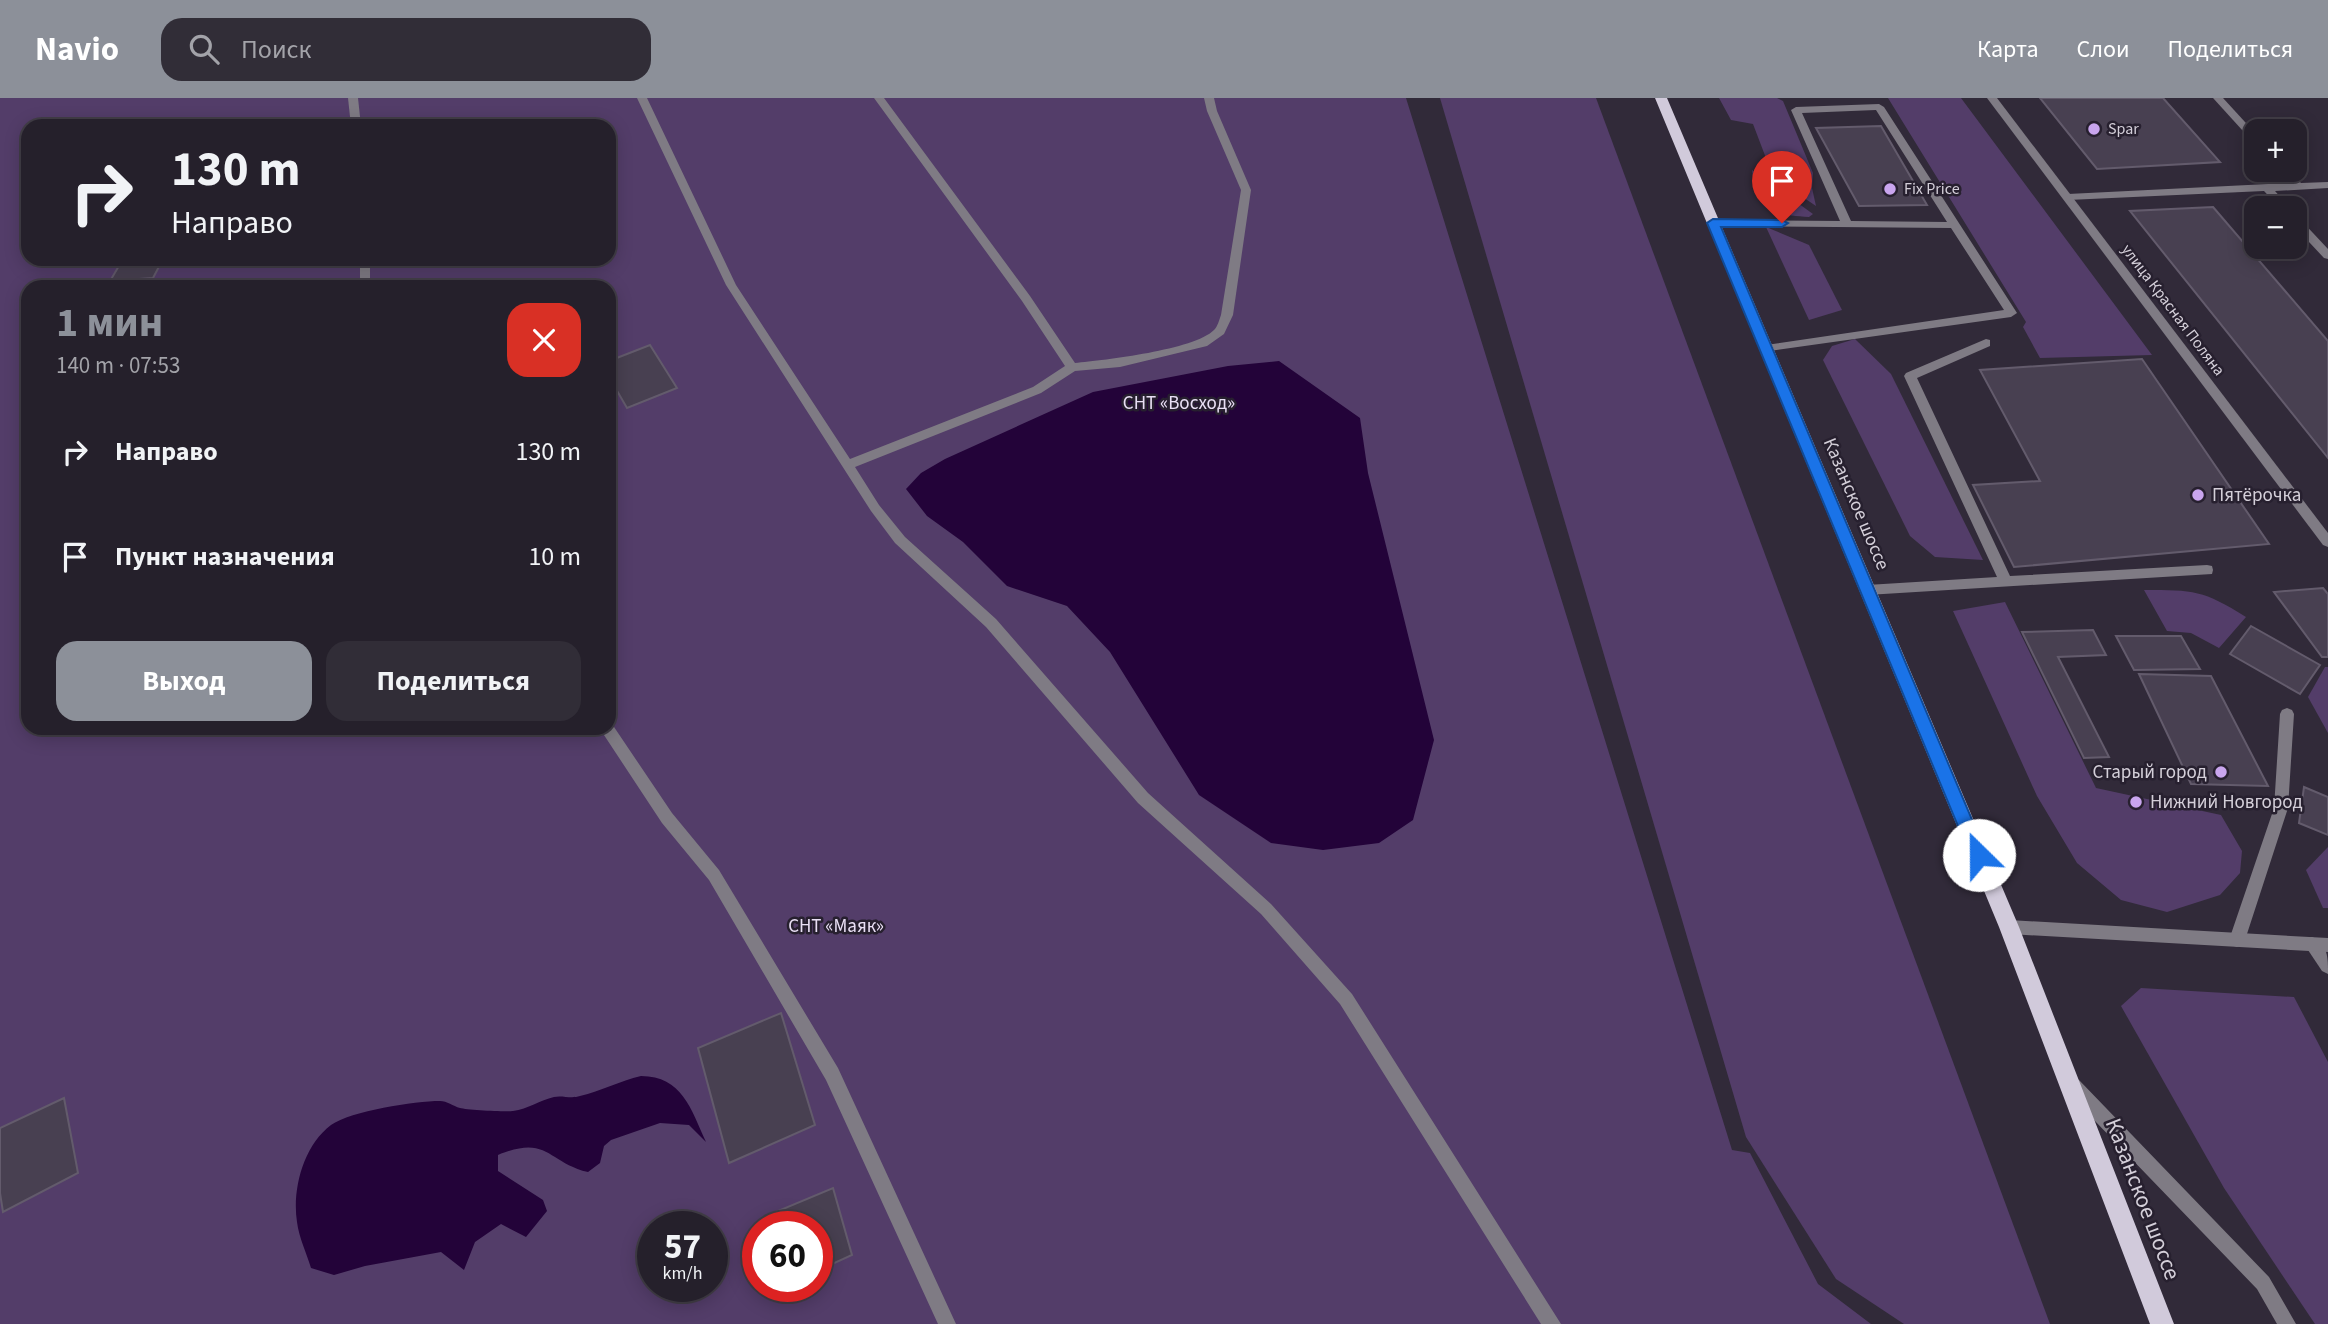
<!DOCTYPE html>
<html lang="ru">
<head>
<meta charset="utf-8">
<style>
  :root { --surface:#25202b; --page:#312d37; --text:#f1f3f6; --muted:#a3a3a9; --line:#423e47; --accent:#8c9099 }
  body { margin:0; font-family:"Source Sans 3",sans-serif; background:var(--page); color:var(--text); height:100vh; display:flex; flex-direction:column; font-size:26px; white-space:nowrap }
  * { box-sizing:border-box; margin:0 }
  p { font-size:23px; color:var(--muted) }
  .icon { flex:none; width:38px; height:38px; fill:none; stroke:currentColor; stroke-width:2; stroke-linecap:round; stroke-linejoin:round }
  .map { position:relative; flex:1; overflow:hidden }
  .details { position:absolute; left:21px; top:182px; width:595px; height:455px; display:flex; flex-direction:column; background:var(--surface); border-radius:21px; box-shadow:0 4px 18px #0003,0 0 0 2px var(--line) }
  .details>* { flex:none }
  .hud { position:absolute; left:21px; top:21px; width:595px; height:147px; border-radius:21px; box-shadow:0 4px 18px #0003,0 0 0 2px var(--line); background:#25202b; color:var(--text); overflow:hidden }
  .fabs { position:absolute; left:2244px; top:21px; display:grid; gap:14px }
  .fabs a { display:grid; place-items:center; width:63px; height:63px; border-radius:14px; background:var(--surface); box-shadow:0 4px 18px #0003,0 0 0 2px var(--line); font-size:35px }
  .speed { position:absolute; left:637px; top:1113px; display:flex; gap:14px; font-size:35px; font-weight:700; text-align:center }
  .speed>* { display:grid; place-content:center; width:91px; height:91px; border-radius:50%; background:var(--surface); box-shadow:0 4px 18px #0003,0 0 0 2px var(--line); line-height:1 }
  .speed small { font-size:18px; font-weight:400 }
  .speed .limit { border:10px solid #d22; background:#fff; color:#111 }
  .pin { position:absolute; display:grid; place-items:center; width:60px; height:60px; color:#fff; margin:-72px -30px; border-radius:50% 50% 50% 0; rotate:-45deg; box-shadow:0 0 7px #0007 }
  .pin .icon { rotate:45deg }
  .me { position:absolute; width:77px; margin:-38px; rotate:337deg; stroke-linejoin:round; filter:drop-shadow(0 0 5px #0008) }
  .turn { display:flex; align-items:center; gap:24px; height:147px; padding:0 35px; font-size:32px }
  .turn .icon { width:91px; height:91px; stroke-width:2.5 }
  .turn b { display:block; font-size:49px; line-height:60px }
  .round { display:grid; place-items:center; flex:none; width:74px; height:74px; border-radius:21px; background:var(--page) }
  .head { display:flex; align-items:center; justify-content:space-between; height:119px; padding:0 35px }
  h1 { font-size:42px; font-weight:700; line-height:52px; color:var(--accent) }
  .action { display:flex; gap:14px; margin-top:auto; padding:14px 35px }
  .action a { flex:1; height:80px; border-radius:21px; background:var(--accent); color:#fff; font-size:28px; font-weight:700; line-height:80px; text-align:center }
  .action a+a { background:var(--page); color:var(--text) }
  ul { padding:0; list-style:none }
  li { display:flex; align-items:center; gap:21px; height:105px; padding:0 35px }
  li div { flex:1 }
  li b { display:block; font-size:26px }
  li em { font-style:normal }
  header { display:flex; align-items:center; gap:42px; box-sizing:border-box; height:98px; padding:0 35px; background:var(--accent); color:#fff }
  header strong { font-size:33px }
  nav { display:flex; gap:38px; margin-inline-start:auto; font-size:24px }
  .search { width:490px; height:63px; background:var(--page); display:flex; align-items:center; gap:18px; box-sizing:border-box; padding:0 24px; border-radius:21px; color:var(--muted); font-size:26px }
  .map>svg:first-child { display:block }
  .green { fill:#533d69; fill-rule:evenodd }
  .water { fill:#230339 }
  .building { fill:#484051; stroke:#635b6c; stroke-width:2 }
  .lines { fill:none; stroke-linecap:round; stroke-linejoin:round }
  .service { fill:#7f7b84; fill-rule:evenodd }
  .minor { fill:#7f7b84; fill-rule:evenodd }
  .primary { fill:#d1cadb; fill-rule:evenodd }
  .route { fill:#1a73e8; stroke:#114b97; stroke-width:2 }
  .poi-dot { fill:#c9a5ee; stroke:#27202f; stroke-width:2.5 }
  .labels { text-anchor:middle; dominant-baseline:central; stroke-width:5; stroke-linejoin:round; paint-order:stroke }
  .far-poi-label { font-size:16px; fill:#d4cfd9; stroke:#27202f; text-anchor:start }
  .far-street-label { font-size:16px; fill:#d4cfd9; stroke:#27202f }
  .park-label { font-size:19px; fill:#e9dff5; stroke:#27202f }
  .poi-label { font-size:19px; fill:#d4cfd9; stroke:#27202f; text-anchor:start }
  .street-label { font-size:19px; fill:#d4cfd9; stroke:#27202f }
  .near-street-label { font-size:23px; fill:#d4cfd9; stroke:#27202f }
</style>
</head>
<body>
<header>
<strong>Navio</strong>
<div class="search"><svg class="icon" aria-label="search" viewBox="0 0 24 24"><circle cx="10" cy="10" r="6"/><path d="M15 15l6 6"/></svg>Поиск</div>
<nav><a>Карта</a><a>Слои</a><a>Поделиться</a></nav>
</header>
<div class="map">
<svg width="2328" height="1226" viewBox="0 0 2328 1226">
  <rect width="100%" height="100%" fill="#312a39"/>
  <g class="green">
    <path d="M0 0H1406L1732 1052 1750 1055 1818 1186 1871 1226H0ZM28 28H609V161H28ZM28 189H609V630H28ZM653 1129H712V1188H653ZM758 1129H817V1188H758Z"/>
    <polygon points="1440,0 1596,0 2050,1226 1904,1226 1836,1181 1746,1039"/>
    <polygon points="1719,0 1777,0 1783,3 1813,75 1812,90 1816,108 1761,71 1769,68 1753,26 1731,22"/>
    <polygon points="1888,0 1961,0 2152,257 2040,260 2023,229 2026,224"/>
    <path d="M1752 72 1813 116 1809 119C1769 116 1756 114 1752 72Z"/>
    <polygon points="1766,129 1809,147 1842,212 1809,222"/>
    <polygon points="1855,241 1891,276 1983,462 1935,459 1910,438 1823,262 1832,248"/>
    <path d="M2144 492C2194 492 2203 492 2246 519L2219 550 2191 535 2167 533Z"/>
    <polygon points="2005,504 2096,690 2221,717 2242,753 2240,775 2220,797 2167,814 2121,802 2077,765 2037,698 1953,513"/>
    <polygon points="2325,569 2328,569 2328,635 2308,599"/>
    <polygon points="2328,749 2328,810 2323,810 2306,772"/>
    <polygon points="2141,890 2294,899 2328,964 2328,1226 2315,1226 2224,1090 2121,908"/>
  </g>
  <g class="water">
    <polygon points="1279,263 1360,320 1368,375 1434,642 1413,722 1379,745 1323,752 1271,745 1199,697 1110,554 1067,508 1007,488 963,444 927,418 906,391 921,375 945,361 1093,294 1228,268"/>
    <path d="M641 978C682 978 691 1011 706 1044L689 1027 660 1025 611 1042 604 1048 600 1065 588 1074C547 1064 548 1036 498 1057V1073L543 1102 547 1113 526 1139 501 1126 475 1144 464 1172 441 1154 365 1168 334 1177 311 1170C307 1156 299 1140 297 1124 292 1092 303 1048 331 1027 351 1013 415 1003 440 1003 447 1003 453 1008 460 1010 467 1012 506 1014 513 1013 528 1011 540 1002 554 999 562 997 571 1001 580 998 601 993 620 983 641 978Z"/>
  </g>
  <g class="building">
    <polygon points="2040,0 2163,0 2220,64 2097,71"/>
    <polygon points="1881,28 1927,107 1859,108 1816,30"/>
    <polygon points="2213,109 2328,243 2328,360 2130,113"/>
    <polygon points="123,161 163,161 153,180 110,183"/>
    <polygon points="650,247 677,290 627,310 609,279 609,263"/>
    <polygon points="2142,261 2269,446 2014,469 1973,387 2040,383 1980,272"/>
    <polygon points="2323,490 2328,496 2328,559 2322,559 2274,494"/>
    <polygon points="2251,528 2320,567 2300,596 2230,556"/>
    <polygon points="2093,532 2106,557 2058,559 2109,659 2084,660 2022,534"/>
    <polygon points="2116,538 2181,538 2200,571 2134,572"/>
    <polygon points="2139,576 2211,578 2268,688 2191,686"/>
    <polygon points="2304,689 2328,699 2328,737 2299,725"/>
    <polygon points="781,915 815,1027 729,1065 698,950"/>
    <polygon points="64,1000 78,1075 3,1114 0,1095 0,1030"/>
    <polygon points="833,1090 852,1157 817,1173 817,1129 769,1129 766,1118"/>
  </g>
  <g class="lines">
    <g class="service">
      <polygon points="348,0 358,0 361,28 351,28"/>
      <path d="M637 0H647L736 187 850 361 1033 289 1065 268 1022 203 874 0H884L1030 198 1075 265C1105 262 1194 252 1214 232 1218 228 1219 222 1221 217L1241 92 1207 13 1204 0H1214L1217 13 1251 92 1233 217 1224 236 1207 248 1120 269 1075 273 1041 295 855 369 879 407 905 439 996 521 1148 695 1271 806 1352 896 1561 1226H1541L1340 906 1261 816 1138 705 986 529 895 445 871 413 726 187Z"/>
      <polygon points="2213,0 2223,0 2256,36 2256,45 2253,44"/>
      <path d="M1879 6 1884 9 2017 215 2011 219 1762 254V248L1766 247 2004 212 1951 130 1713 128 1708 125 1713 122 1840 123 1791 12 1796 9ZM1876 12 1947 124 1851 123 1802 15Z"/>
      <polygon points="2278,72 2288,72 2301,85 2328,84 2328,90 2275,93 2290,110 2280,110 2264,93 2068,102 2063,99 2068,96 2290,85"/>
      <polygon points="2294,118 2298,119 2328,151 2328,161 2324,160 2294,128"/>
      <rect x="360" y="161" width="10" height="28"/>
      <polygon points="1986,241 1990,242 1990,248 1917,280 2010,478 2207,467 2212,468 2213,472 2212,476 1867,497 1862,496 1860,492 1867,487 1997,479 1904,278 1906,275"/>
      <polygon points="2287,610 2292,612 2294,616 2288,710 2245,842 2243,847 2237,849 2231,847 2229,842 2274,710 2280,616 2282,612"/>
      <polygon points="609,625 612,626 672,715 719,772 838,970 956,1226 938,1226 826,982 709,782 662,725 602,634 600,630 609,630"/>
      <path d="M2312 839C2328 845 2328 860 2328 876L2322 873 2304 846 2306 841Z"/>
      <polygon points="2073,980 2079,982 2269,1179 2296,1226 2277,1226 2257,1191 2067,994 2065,988 2067,982"/>
    </g>
    <g class="minor">
      <polygon points="1987,0 1997,0 2328,435 2328,449 2323,447"/>
      <polygon points="2009,822 2328,840 2328,854 2009,836 2004,834 2001,829 2004,824"/>
    </g>
    <polygon class="primary" points="1655,0 1667,0 2019,829 2174,1226 2150,1226 1999,829"/>
  </g>
  <polygon class="route" points="1713,121 1782,122 1788,125 1782,129 1721,129 1987,757 1985,762 1979,765 1973,762 1970,757 1707,125"/>
  <g class="poi-dot">
    <circle cx="2094" cy="31" r="7"/>
    <circle cx="1890" cy="91" r="7"/>
    <circle cx="2198" cy="397" r="7"/>
    <circle cx="2221" cy="674" r="7"/>
    <circle cx="2136" cy="704" r="7"/>
  </g>
  <g class="labels">
    <g class="far-poi-label">
      <text x="2108" y="31">Spar</text>
      <text x="1904" y="91">Fix Price</text>
    </g>
    <g class="far-street-label">
      <text transform="translate(2173 212) rotate(53)">улица Красная Поляна</text>
    </g>
    <g class="park-label">
      <text x="1179" y="305">СНТ «Восход»</text>
      <text x="836" y="828">СНТ «Маяк»</text>
    </g>
    <g class="poi-label">
      <text x="2212" y="397">Пятёрочка</text>
      <text x="2207" y="674" text-anchor="end">Старый город</text>
      <text x="2150" y="704">Нижний Новгород</text>
    </g>
    <g class="street-label">
      <text transform="translate(1856 406) rotate(67)">Казанское шоссе</text>
    </g>
    <g class="near-street-label">
      <text transform="translate(2143 1101) rotate(69)">Казанское шоссе</text>
    </g>
  </g>
</svg>
<div class="fabs">
<a>+</a>
<a>−</a>
</div>
<div class="speed"><div>57<small>km/h</small></div><div class="limit">60</div></div>
<div class="pin" style="left:1782px;top:125px;background:#d93025"><svg class="icon" aria-label="arrive" viewBox="0 0 24 24"><path d="M6 21V4h12l-3 4 3 4H6"/></svg></div>
<svg class="me" style="left:1979px;top:757px" viewBox="-20 -20 40 40"><circle r="19" fill="#fff"/><path d="M0-13L10 11 0 6-10 11z" fill="#1a73e8"/></svg>
<div class="hud">
<div class="turn"><svg class="icon" aria-label="right" viewBox="0 0 24 24"><path d="M7 20v-9h11M14 6l5 5-5 5"/></svg><div><b>130 m</b>Направо</div></div>
</div>
<section class="details">
<div class="head"><div><h1>1 мин</h1><p>140 m · 07:53</p></div><a class="round" style="background:#d93025;color:#fff"><svg class="icon" aria-label="close" viewBox="0 0 24 24"><path d="M6 6l12 12M18 6L6 18"/></svg></a></div>
<ul>
<li><svg class="icon" aria-label="right" viewBox="0 0 24 24"><path d="M7 20v-9h11M14 6l5 5-5 5"/></svg><div><b>Направо</b></div><em>130 m</em></li>
<li><svg class="icon" aria-label="arrive" viewBox="0 0 24 24"><path d="M6 21V4h12l-3 4 3 4H6"/></svg><div><b>Пункт назначения</b></div><em>10 m</em></li>
</ul>
<div class="action"><a>Выход</a><a>Поделиться</a></div>
</section>
</div>
</body>
</html>
